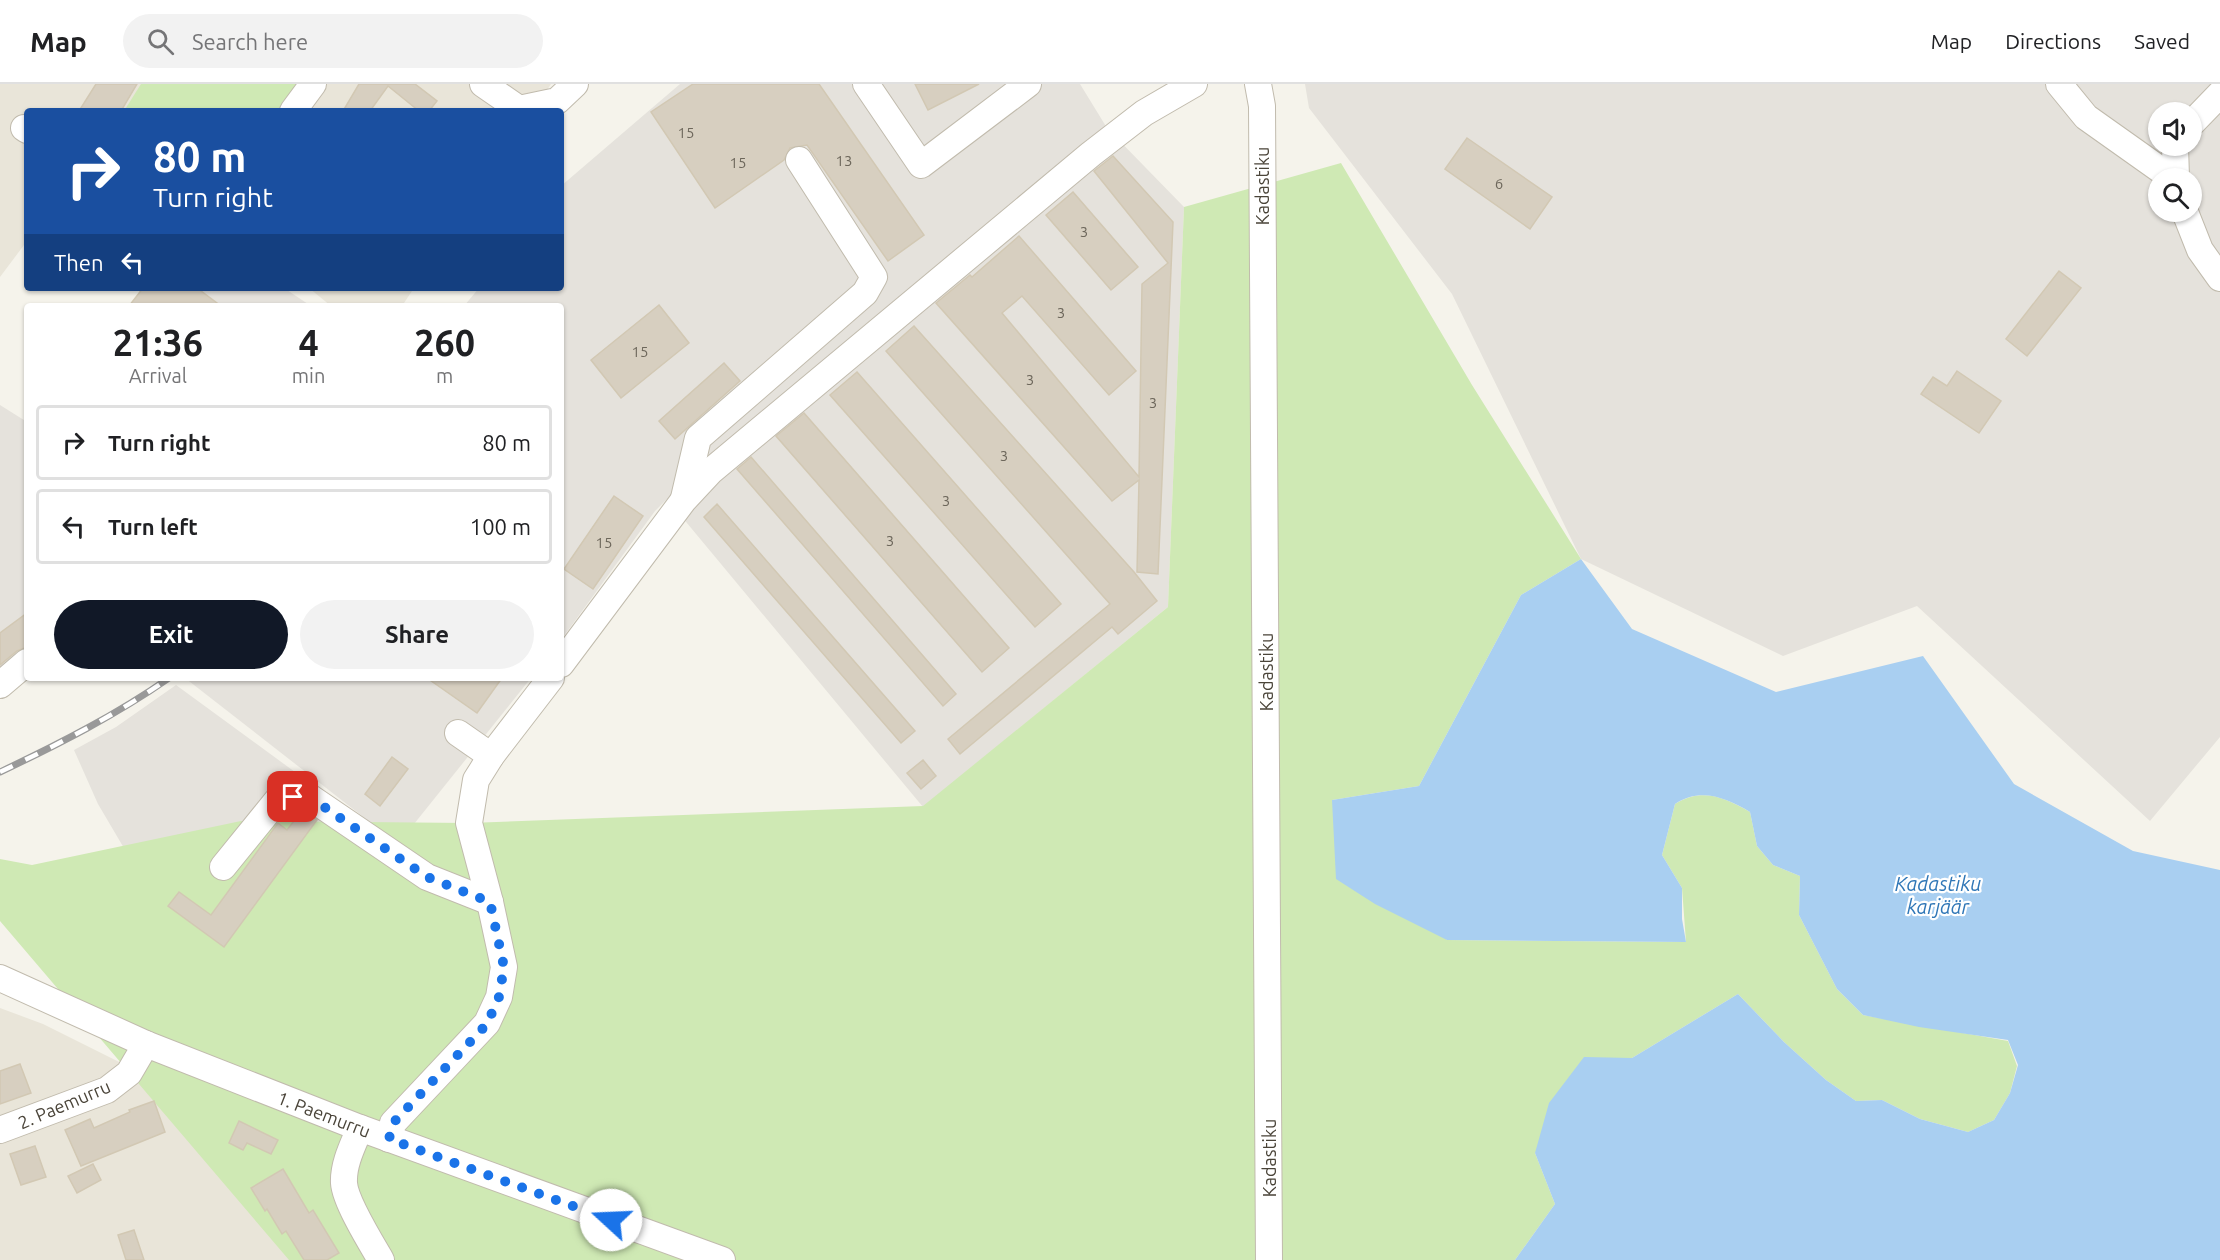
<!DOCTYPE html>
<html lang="en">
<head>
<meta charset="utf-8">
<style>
  :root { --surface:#fff; --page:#f2f2f2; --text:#202124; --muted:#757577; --line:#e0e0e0; --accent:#111827 }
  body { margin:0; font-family:Ubuntu,sans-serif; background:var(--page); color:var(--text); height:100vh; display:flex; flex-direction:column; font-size:22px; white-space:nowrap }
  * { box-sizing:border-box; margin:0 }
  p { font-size:20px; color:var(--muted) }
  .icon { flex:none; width:33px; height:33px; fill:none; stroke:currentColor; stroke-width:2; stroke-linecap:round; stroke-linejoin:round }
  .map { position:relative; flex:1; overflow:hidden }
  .details { position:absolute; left:24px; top:219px; width:540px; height:378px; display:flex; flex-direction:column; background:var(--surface); border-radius:6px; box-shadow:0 2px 4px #0004 }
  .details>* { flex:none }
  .banner { position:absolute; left:24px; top:24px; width:540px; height:183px; border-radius:6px; box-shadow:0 2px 4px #0004; background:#1a4fa0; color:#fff; overflow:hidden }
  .controls { position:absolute; left:2148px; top:18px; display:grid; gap:12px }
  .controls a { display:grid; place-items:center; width:54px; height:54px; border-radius:50%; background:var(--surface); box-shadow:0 2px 4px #0004; font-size:30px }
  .pin { position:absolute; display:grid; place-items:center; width:51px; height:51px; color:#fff; margin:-26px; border-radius:12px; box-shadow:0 3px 9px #0006 }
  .me { position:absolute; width:66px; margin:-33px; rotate:290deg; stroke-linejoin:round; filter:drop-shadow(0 0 4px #0008) }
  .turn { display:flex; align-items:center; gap:21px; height:126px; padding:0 30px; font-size:27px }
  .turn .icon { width:78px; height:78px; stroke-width:2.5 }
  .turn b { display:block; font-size:42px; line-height:51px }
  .then { display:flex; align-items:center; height:57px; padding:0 30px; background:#0003; gap:12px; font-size:22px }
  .eta { display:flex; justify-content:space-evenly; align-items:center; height:102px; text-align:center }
  .eta b { font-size:36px; font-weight:700; line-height:42px }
  .button { display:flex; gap:12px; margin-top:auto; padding:12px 30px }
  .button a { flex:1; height:69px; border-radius:36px; background:var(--accent); color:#fff; font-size:24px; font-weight:700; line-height:69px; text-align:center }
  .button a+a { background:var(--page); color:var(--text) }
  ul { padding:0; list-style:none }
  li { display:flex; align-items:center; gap:18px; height:75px; margin:0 12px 9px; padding:0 18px; border:3px solid var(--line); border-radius:6px }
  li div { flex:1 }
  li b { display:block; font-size:22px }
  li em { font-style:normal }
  header { display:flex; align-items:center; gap:36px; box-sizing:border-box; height:84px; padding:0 30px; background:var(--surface); border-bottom:2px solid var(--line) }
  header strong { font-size:28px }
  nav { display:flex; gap:33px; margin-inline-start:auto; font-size:21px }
  .search { width:420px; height:54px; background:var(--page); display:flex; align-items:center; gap:15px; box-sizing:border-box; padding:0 21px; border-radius:33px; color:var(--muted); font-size:22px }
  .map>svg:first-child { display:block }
  .residential { fill:#e9e5d9 }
  .industrial { fill:#e5e2dc; fill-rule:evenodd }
  .green { fill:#cfe9b4 }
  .water { fill:#a9cff1 }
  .building { fill:#d7cfc0; stroke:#d2c8b3; stroke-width:1.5 }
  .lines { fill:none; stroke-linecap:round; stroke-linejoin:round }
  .minor-casing { stroke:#c1bbad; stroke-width:28 }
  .minor { stroke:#fff; stroke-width:26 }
  .rail-casing { stroke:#999; stroke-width:7 }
  .rail { stroke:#fff; stroke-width:4.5; stroke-dasharray:14; stroke-linecap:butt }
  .route { stroke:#1a73e8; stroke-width:10; stroke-dasharray:0 18 }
  .labels { text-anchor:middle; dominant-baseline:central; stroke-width:4.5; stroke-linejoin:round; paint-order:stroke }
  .number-label { font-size:15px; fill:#6d675b }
  .street-label { font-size:18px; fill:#4a4439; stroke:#fff }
  .water-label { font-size:20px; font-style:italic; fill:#3077b7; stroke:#fff }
</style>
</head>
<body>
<header>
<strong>Map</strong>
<div class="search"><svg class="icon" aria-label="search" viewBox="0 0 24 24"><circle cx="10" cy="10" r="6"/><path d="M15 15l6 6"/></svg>Search here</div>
<nav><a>Map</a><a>Directions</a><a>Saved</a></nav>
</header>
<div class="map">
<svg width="2220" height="1176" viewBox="0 0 2220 1176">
  <rect width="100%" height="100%" fill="#f5f3eb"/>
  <g class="residential">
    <polygon points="0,0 144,0 124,27 27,27 27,157 0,193"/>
    <polygon points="305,0 551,0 533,27 284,27"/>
    <polygon points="309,204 414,204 402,222 331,222"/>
    <polygon points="0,924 43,940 378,1107 396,1176 0,1176"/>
  </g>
  <g class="industrial">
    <polygon points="680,0 1080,0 1107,44 1184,123 1168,523 923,723 667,415 655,427 561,556 561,222 464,222 479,204 561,204 561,102"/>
    <path d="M1305 0H2220V653L2150 737 1917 522 1783 572 1581 475 1452 210 1309 24ZM2158 28H2192V62H2158ZM2158 94H2192V128H2158Z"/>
    <polygon points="171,204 284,204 311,222 157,222"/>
    <polygon points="0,321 27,338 27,566 0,589"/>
    <polygon points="185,594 531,594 398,760"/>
    <polygon points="176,601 336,718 223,869 151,810 98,720 74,666 116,643"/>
  </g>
  <g class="green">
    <polygon points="141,0 298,0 295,8 281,27 124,27"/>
    <path d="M1341 79 1472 301 1581 475 1521 511 1419 702 1332 716 1447 856 1686 858 1682 804 1662 771 1675 720C1703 703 1725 714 1750 728L1757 762 1773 781 1800 792 1799 831 1837 905 1863 931 2008 957 2017 982 2010 1009 1994 1036 1968 1048 1920 1035 1882 1016 1856 1017 1826 996 1784 958 1738 910 1632 974 1535 1069 1555 1120 1515 1176H289L0 837V775L32 781 241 737 469 739 923 722 1168 523 1184 123Z"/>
  </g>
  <path class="water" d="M1581 475 1632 545 1776 608 1923 572 2014 700 2133 767 2220 786V1176H1515L1555 1120 1535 1069 1549 1019 1584 973 1632 974 1738 910 1784 958 1826 996 1856 1017 1882 1016 1920 1035 1968 1048 1994 1036 2010 1009 2018 981 2008 956 1919 943 1863 931 1837 905 1799 831 1800 792 1773 781 1757 762 1750 728C1726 714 1701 703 1675 720L1662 771 1682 804V835L1686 858 1447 856 1375 820 1336 795 1332 716 1419 702 1521 511Z"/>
  <g class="building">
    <polygon points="96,0 137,0 121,27 79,27"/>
    <polygon points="359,0 415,0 437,17 429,27 419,27 388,2 370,27 343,27"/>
    <polygon points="693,0 819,0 924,151 888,177 807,61 790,64 784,76 715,124 651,28"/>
    <polygon points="915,0 979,0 928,26"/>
    <polygon points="1467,54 1552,113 1530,145 1445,85"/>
    <polygon points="1113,72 1173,138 1158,490 1137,488 1139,396 1112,417 936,219 970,191 972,193 1019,152 1136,287 1109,311 1022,212 1002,229 1139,393 1142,200 1168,179 1094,87"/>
    <polygon points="1073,108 1138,183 1111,206 1046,131"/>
    <polygon points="2059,187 2081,204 2027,272 2006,255"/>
    <polygon points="143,204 197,204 221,222 129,222"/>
    <polygon points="659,221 689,259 621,314 591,276"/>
    <polygon points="914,242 1134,488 1157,517 1118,550 1112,543 960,670 948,655 1110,520 886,267"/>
    <polygon points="724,279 740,297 675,355 659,337"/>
    <polygon points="1957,287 2001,317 1979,349 1921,310 1933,293 1947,302"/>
    <polygon points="857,288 1061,520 1035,543 830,311"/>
    <polygon points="804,329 1009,564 982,588 776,352"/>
    <polygon points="751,373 956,610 943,622 737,385"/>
    <polygon points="614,412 643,432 593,505 564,485"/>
    <polygon points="717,420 915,647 901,659 704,433"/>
    <polygon points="27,529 27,563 17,567 0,581 0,549"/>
    <polygon points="427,594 502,594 477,629"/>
    <polygon points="392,673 408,685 380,722 365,710"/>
    <polygon points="923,676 936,692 921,705 907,689"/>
    <polygon points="304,727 317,736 224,863 168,822 179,808 211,831 278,739 287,746 301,728"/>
    <polygon points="20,980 31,1009 0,1020 0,987"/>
    <polygon points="154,1017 165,1048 81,1082 65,1046 90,1035 94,1044 130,1028 129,1026"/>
    <polygon points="239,1037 278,1056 271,1070 247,1059 243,1066 229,1059"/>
    <polygon points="35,1062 46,1093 21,1101 10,1070"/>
    <polygon points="93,1080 101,1096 77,1109 68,1092"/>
    <polygon points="283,1085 309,1129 313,1126 339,1169 327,1176 304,1176 286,1147 282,1150 267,1125 265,1127 251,1104"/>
    <polygon points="134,1146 144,1176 126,1176 118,1151"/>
  </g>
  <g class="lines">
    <g class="minor-casing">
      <g id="minor">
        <polyline points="483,0 519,25 557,17 575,0"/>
        <polyline points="866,0 921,81 1028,0"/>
        <polyline points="1258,0 1262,22 1269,1176"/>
        <polyline points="2059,0 2086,33 2172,94"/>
        <polyline points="293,27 313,0"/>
        <polyline points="2192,39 2220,10"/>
        <polyline points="24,44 27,46"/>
        <polyline points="2175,62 2176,94"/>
        <polyline points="2185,128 2200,166 2220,194"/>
        <polyline points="684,414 698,354 865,209 874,193 799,76"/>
        <polyline points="561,580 683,417 711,387 1091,70 1144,29 1194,0"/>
        <polyline points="0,601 27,578"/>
        <polyline points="458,649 491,672"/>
        <polyline points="223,783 279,714 308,712 427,793 490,818"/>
        <polyline points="0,894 146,960 360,1044 722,1176"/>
        <path d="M360 1044C353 1061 343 1080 344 1099 345 1117 371 1159 381 1176"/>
        <polyline points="0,1046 107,1006 129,989 146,960"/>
        <polyline points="389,1055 393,1039 487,939 499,913 504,883 490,818 469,739 476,696 491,672 551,594"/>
      </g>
    </g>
    <use href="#minor" class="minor"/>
    <g class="rail-casing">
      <path id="rail" d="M0 688C59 660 116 631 169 594"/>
    </g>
    <use href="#rail" class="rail"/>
  </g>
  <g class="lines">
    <polyline class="route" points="293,713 308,712 427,793 490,818 504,883 499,913 493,926 488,939 393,1039 389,1055 611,1136"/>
  </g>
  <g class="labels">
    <g class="number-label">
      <text x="686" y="48">15</text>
      <text x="844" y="76">13</text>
      <text x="738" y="78">15</text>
      <text x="1499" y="99">6</text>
      <text x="1084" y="147">3</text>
      <text x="1061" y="228">3</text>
      <text x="640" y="267">15</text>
      <text x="1030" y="295">3</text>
      <text x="1153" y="318">3</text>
      <text x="1004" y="371">3</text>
      <text x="946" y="416">3</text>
      <text x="890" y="456">3</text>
      <text x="604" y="458">15</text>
    </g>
    <g class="street-label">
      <text transform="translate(1262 102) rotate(-90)">Kadastiku</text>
      <text transform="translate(1266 588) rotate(-90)">Kadastiku</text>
      <text transform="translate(64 1020) rotate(-23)">2. Paemurru</text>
      <text transform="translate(324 1030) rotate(21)">1. Paemurru</text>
      <text transform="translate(1269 1074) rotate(-90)">Kadastiku</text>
    </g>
    <g class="water-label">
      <text x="1938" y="799">Kadastiku<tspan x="1938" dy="23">karjäär</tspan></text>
    </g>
  </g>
</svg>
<div class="controls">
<a><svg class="icon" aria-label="sound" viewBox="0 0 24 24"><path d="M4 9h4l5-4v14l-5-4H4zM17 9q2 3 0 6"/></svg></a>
<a><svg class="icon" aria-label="search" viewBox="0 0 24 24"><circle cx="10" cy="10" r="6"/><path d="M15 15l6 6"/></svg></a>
</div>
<div class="pin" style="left:293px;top:713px;background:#d93025"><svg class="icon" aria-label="arrive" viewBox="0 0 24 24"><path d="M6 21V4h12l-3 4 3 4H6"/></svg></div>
<svg class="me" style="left:611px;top:1136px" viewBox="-20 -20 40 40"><circle r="19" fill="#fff"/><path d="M0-13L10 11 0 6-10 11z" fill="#1a73e8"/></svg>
<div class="banner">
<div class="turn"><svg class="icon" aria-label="right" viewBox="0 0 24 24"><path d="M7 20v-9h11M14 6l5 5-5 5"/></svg><div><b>80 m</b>Turn right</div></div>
<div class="then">Then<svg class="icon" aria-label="left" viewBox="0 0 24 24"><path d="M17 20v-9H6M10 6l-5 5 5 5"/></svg></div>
</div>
<section class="details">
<div class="eta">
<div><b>21:36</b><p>Arrival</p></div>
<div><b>4</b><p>min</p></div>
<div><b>260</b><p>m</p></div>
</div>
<ul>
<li><svg class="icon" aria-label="right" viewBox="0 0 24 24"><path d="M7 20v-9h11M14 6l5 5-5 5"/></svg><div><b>Turn right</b></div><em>80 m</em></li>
<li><svg class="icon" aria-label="left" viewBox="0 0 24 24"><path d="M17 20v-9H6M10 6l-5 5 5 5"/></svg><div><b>Turn left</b></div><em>100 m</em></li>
</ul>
<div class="button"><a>Exit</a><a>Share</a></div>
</section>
</div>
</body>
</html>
